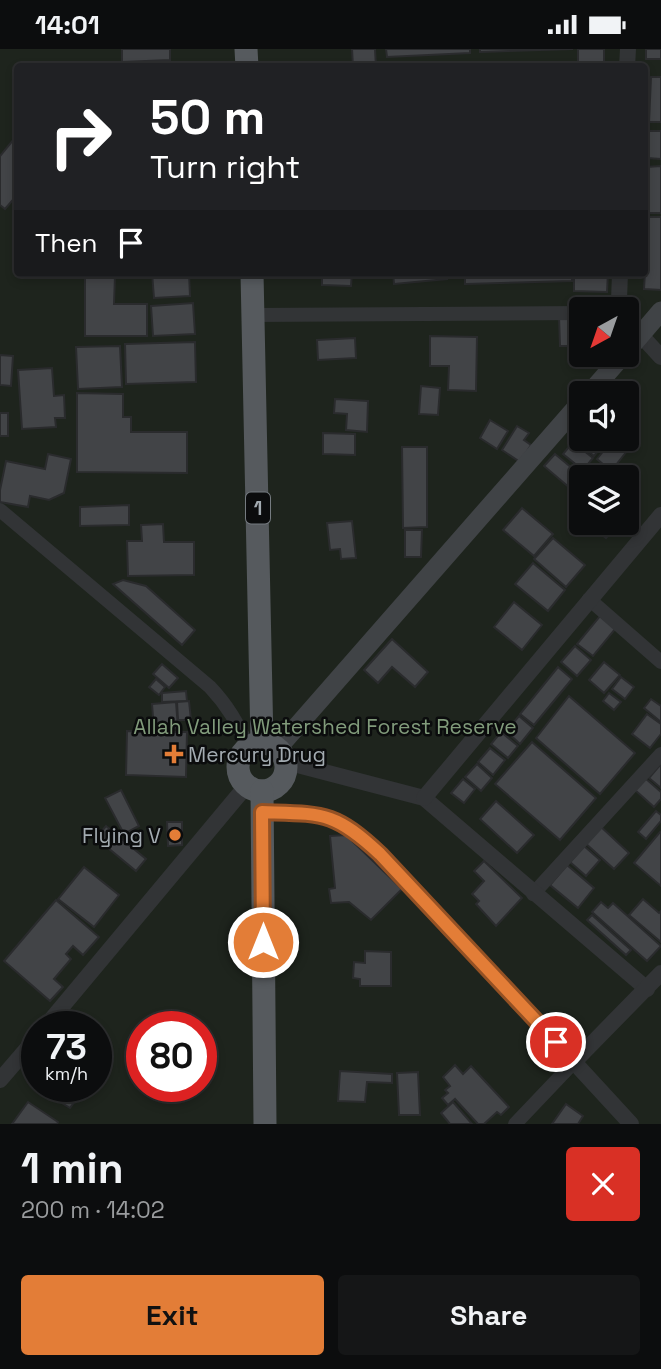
<!DOCTYPE html>
<html lang="en">
<head>
<meta charset="utf-8">
<style>
  :root { --surface:#0c0d0e; --page:#151617; --text:#f1f3f6; --muted:#9a9c9e; --line:#2c2d2e; --accent:#e37d37 }
  body { margin:0; font-family:"Space Grotesk",sans-serif; background:var(--page); color:var(--text); height:100vh; display:flex; flex-direction:column; font-size:26px; white-space:nowrap }
  * { box-sizing:border-box; margin:0 }
  p { font-size:23px; color:var(--muted) }
  .icon { flex:none; width:38px; height:38px; fill:none; stroke:currentColor; stroke-width:2; stroke-linecap:round; stroke-linejoin:round }
  .map { position:relative; height:1075px; overflow:hidden }
  .drawer { display:flex; flex-direction:column; background:var(--surface); flex:1 }
  .drawer>* { flex:none }
  .banner { position:absolute; left:14px; top:14px; width:634px; height:214px; border-radius:7px; box-shadow:0 4px 10px #0003,0 0 0 2px var(--line); background:#202124; color:#fff; overflow:hidden }
  .needle { width:46px; rotate:220deg }
  .buttons { position:absolute; left:569px; top:248px; display:grid; gap:14px }
  .buttons a { display:grid; place-items:center; width:70px; height:70px; border-radius:7px; background:var(--surface); box-shadow:0 4px 10px #0003,0 0 0 2px var(--line); font-size:35px }
  .speed { position:absolute; left:21px; top:962px; display:flex; gap:14px; font-size:35px; font-weight:700; text-align:center }
  .speed>* { display:grid; place-content:center; width:91px; height:91px; border-radius:50%; background:var(--surface); box-shadow:0 4px 10px #0003,0 0 0 2px var(--line); line-height:1 }
  .speed small { font-size:18px; font-weight:400 }
  .speed .limit { border:10px solid #d22; background:#fff; color:#111 }
  .pin { position:absolute; display:grid; place-items:center; width:60px; height:60px; color:#fff; margin:-30px; border:4px solid #fff; border-radius:50%; box-shadow:0 2px 7px #0007 }
  .me { position:absolute; width:77px; margin:-38px; rotate:0deg; stroke-linejoin:round; filter:drop-shadow(0 0 5px #0008) }
  .turn { display:flex; align-items:center; gap:24px; height:147px; padding:0 21px; font-size:32px }
  .turn .icon { width:91px; height:91px; stroke-width:2.5 }
  .turn b { display:block; font-size:49px; line-height:60px }
  .then { display:flex; align-items:center; height:66px; padding:0 21px; background:#0003; gap:14px; font-size:26px }
  .round { display:grid; place-items:center; flex:none; width:74px; height:74px; border-radius:7px; background:var(--page) }
  .summary { display:flex; align-items:center; justify-content:space-between; height:119px; padding:0 21px }
  h1 { font-size:42px; font-weight:700; line-height:52px }
  .primary-button { display:flex; gap:14px; margin-top:auto; padding:14px 21px }
  .primary-button a { flex:1; height:80px; border-radius:7px; background:var(--accent); color:#111; font-size:28px; font-weight:700; line-height:80px; text-align:center }
  .primary-button a+a { background:var(--page); color:var(--text) }
  .status { display:flex; justify-content:space-between; align-items:center; height:49px; padding:0 35px; background:var(--surface); direction:ltr }
  .status svg { height:19px; fill:currentColor }
  .map>svg:first-child { display:block }
  .green { fill:#1e241d; fill-rule:evenodd }
  .building { fill:#424447; stroke:#2a2b2d; stroke-width:2 }
  .lines { fill:none; stroke-linecap:round; stroke-linejoin:round }
  .minor { stroke:#323436; stroke-width:14 }
  .tertiary { stroke:#323436; stroke-width:16 }
  .secondary { stroke:#404346; stroke-width:19 }
  .trunk { stroke:#565a5e; stroke-width:23 }
  .route-casing { stroke:#945124; stroke-width:18 }
  .route { stroke:#e37d37; stroke-width:12 }
  .poi-dot { fill:#e37d37; stroke:#0b0c0d; stroke-width:2.5 }
  .labels { text-anchor:middle; dominant-baseline:central; stroke-width:5; stroke-linejoin:round; paint-order:stroke }
  .shield { fill:#0b0c0d; stroke:#757b80; stroke-width:2 }
  .shield-label { font-size:19px; font-weight:bold; fill:#a3abb1 }
  .park-label { font-size:21px; fill:#819b7b; stroke:#0b0c0d }
  .poi-label { font-size:21px; fill:#a3abb1; stroke:#0b0c0d; text-anchor:start }
</style>
</head>
<body>
<div class="status"><b>14:01</b><svg viewBox="0 0 49 12"><path d="M0 12V9h3v3zM5 12V6h3v6zM10 12V3h3v9zM15 12V0h3v12zM26 1h20v11H26zM47 4h2v5h-2z"/></svg></div>
<div class="map">
<svg width="661" height="1075" viewBox="0 0 661 1075">
  <rect width="100%" height="100%" fill="#101112"/>
  <path class="green" d="M0 0H661V1075H0ZM18 18H644V224H18ZM581 261H626V306H581ZM581 345H626V390H581ZM581 429H626V474H581ZM37 978H96V1038H37ZM142 978H201V1038H142Z"/>
  <g class="building">
    <polygon points="122,0 170,0 170,11 122,13"/>
    <polygon points="352,0 375,0 376,18 353,18"/>
    <polygon points="386,0 470,0 470,4 387,8"/>
    <polygon points="480,0 573,0 480,3"/>
    <rect x="578" y="0" width="26" height="18"/>
    <rect x="646" y="0" width="15" height="10"/>
    <polygon points="651,28 661,28 661,73 649,73"/>
    <polygon points="649,82 661,82 661,110 647,109"/>
    <polygon points="18,85 18,145 5,160 0,156 0,107"/>
    <polygon points="661,117 661,164 648,164 646,118"/>
    <polygon points="648,168 661,168 661,241 644,240"/>
    <polygon points="152,224 189,224 190,247 154,249"/>
    <polygon points="322,224 352,224 351,237 322,236"/>
    <polygon points="393,224 447,224 447,230 394,235"/>
    <polygon points="465,224 572,224 572,232 465,235"/>
    <polygon points="574,224 608,224 607,243 574,242"/>
    <polygon points="85,227 115,227 114,255 147,255 147,287 85,287"/>
    <polygon points="193,254 195,285 153,287 151,257"/>
    <polygon points="581,267 581,297 560,297 559,268"/>
    <polygon points="430,287 477,288 476,342 448,341 449,317 430,317"/>
    <polygon points="355,289 356,309 318,311 317,291"/>
    <polygon points="195,293 196,333 126,335 125,295"/>
    <polygon points="120,297 122,338 78,340 76,298"/>
    <polygon points="0,306 13,307 11,337 0,336"/>
    <polygon points="52,319 54,347 64,346 65,369 55,369 56,378 22,380 18,321"/>
    <polygon points="421,337 440,339 438,366 419,365"/>
    <polygon points="77,344 123,345 123,368 131,368 131,383 187,383 187,424 77,423"/>
    <polygon points="335,350 368,352 367,383 346,381 347,365 334,364"/>
    <rect x="0" y="364" width="8" height="23"/>
    <polygon points="490,371 508,382 497,400 480,389"/>
    <polygon points="517,377 529,384 524,391 531,396 520,413 502,401"/>
    <polygon points="581,383 581,390 608,390 594,407 574,391"/>
    <polygon points="323,384 355,385 355,406 323,405"/>
    <polygon points="613,390 627,402 611,422 597,410"/>
    <polygon points="573,393 593,409 583,421 563,405"/>
    <polygon points="402,398 427,398 427,478 403,479"/>
    <polygon points="48,405 71,410 64,444 49,451 30,447 28,458 0,453 0,441 6,412 45,420"/>
    <polygon points="555,405 573,420 576,417 590,429 581,429 581,440 577,445 544,417"/>
    <polygon points="129,456 129,476 80,477 80,458"/>
    <polygon points="522,459 553,485 534,507 503,481"/>
    <polygon points="352,472 356,509 341,510 340,500 330,501 327,474"/>
    <polygon points="588,474 618,474 606,489"/>
    <polygon points="163,475 164,493 194,493 194,526 128,527 127,492 142,492 141,476"/>
    <polygon points="405,481 422,481 421,508 405,508"/>
    <polygon points="553,489 585,516 566,538 534,510"/>
    <polygon points="533,514 565,541 548,562 515,535"/>
    <polygon points="123,531 146,537 195,581 182,596 113,535"/>
    <polygon points="514,553 542,576 522,601 494,578"/>
    <polygon points="600,567 616,579 593,607 577,595"/>
    <polygon points="392,590 428,623 415,638 392,618 378,634 364,621"/>
    <polygon points="575,597 591,611 577,627 561,613"/>
    <polygon points="604,613 620,626 604,644 589,631"/>
    <polygon points="162,615 178,629 169,639 153,625"/>
    <polygon points="558,618 572,630 534,676 520,665"/>
    <polygon points="621,628 634,638 625,650 612,640"/>
    <polygon points="156,630 165,638 159,646 149,638"/>
    <polygon points="186,642 187,652 162,653 162,644"/>
    <polygon points="609,644 621,653 614,661 603,652"/>
    <polygon points="569,647 635,704 600,745 536,689"/>
    <polygon points="651,650 661,657 661,673 644,659"/>
    <polygon points="189,652 191,671 178,671 177,653"/>
    <polygon points="176,653 178,679 154,681 152,655"/>
    <polygon points="647,665 661,675 661,685 650,699 632,685"/>
    <polygon points="519,667 533,679 520,695 506,682"/>
    <polygon points="127,682 187,683 186,728 126,726"/>
    <polygon points="501,683 518,697 508,709 491,695"/>
    <polygon points="532,693 596,749 560,791 495,735"/>
    <polygon points="490,699 505,711 493,726 478,713"/>
    <polygon points="477,715 492,729 481,742 465,728"/>
    <polygon points="661,715 661,739 649,729"/>
    <polygon points="645,729 661,743 661,750 654,758 635,741"/>
    <polygon points="463,730 475,740 464,754 451,744"/>
    <polygon points="121,741 139,777 124,785 105,749"/>
    <polygon points="496,752 534,786 517,804 480,770"/>
    <polygon points="656,762 661,766 661,772 646,790 638,783"/>
    <polygon points="167,773 182,773 182,796 168,797"/>
    <polygon points="599,776 629,804 614,820 584,793"/>
    <polygon points="106,777 146,810 136,822 96,789"/>
    <polygon points="660,783 661,784 661,837 634,814"/>
    <polygon points="346,786 402,840 371,871 349,853 331,854 329,840 335,839 330,787"/>
    <polygon points="584,797 600,811 586,827 570,813"/>
    <polygon points="484,812 522,849 496,877 476,855 479,852 472,845 484,832 474,822"/>
    <polygon points="567,816 594,839 578,859 550,836"/>
    <polygon points="84,818 119,846 94,878 58,850"/>
    <polygon points="643,850 659,864 661,862 661,893 629,866"/>
    <polygon points="56,851 99,888 83,906 73,897 66,905 71,910 54,930 63,938 50,952 4,912"/>
    <polygon points="601,853 608,859 613,854 661,897 647,912 592,863"/>
    <polygon points="592,866 631,901 626,906 587,871"/>
    <polygon points="365,902 391,903 391,937 360,937 360,930 353,929 354,913 365,914"/>
    <polygon points="455,1016 463,1025 471,1017 509,1058 501,1066 497,1063 484,1075 478,1075 455,1050 448,1056 442,1049 448,1044 445,1041 450,1037 443,1028"/>
    <polygon points="340,1022 392,1025 392,1034 367,1033 365,1053 338,1052"/>
    <polygon points="418,1023 420,1066 399,1066 397,1024"/>
    <polygon points="47,1038 85,1038 70,1059 44,1043"/>
    <polygon points="28,1053 58,1073 57,1075 12,1075"/>
    <polygon points="453,1053 472,1075 450,1075 441,1064"/>
    <polygon points="566,1055 583,1067 578,1075 552,1075"/>
  </g>
  <g class="lines">
    <g class="minor">
      <polyline points="254,266 581,264"/>
      <path d="M0 461 210 638C228 657 239 675 248 699"/>
      <polyline points="589,550 661,613"/>
      <path d="M262 763C323 765 334 762 380 805L574 1013 515 1075"/>
      <polyline points="533,845 661,705"/>
    </g>
    <g class="tertiary">
      <polyline points="627,18 628,0"/>
      <polyline points="620,224 619,251 622,261"/>
      <polyline points="626,270 661,308"/>
      <polyline points="286,713 424,749 647,940"/>
      <polyline points="424,749 661,466"/>
      <polyline points="45,978 247,736"/>
      <polyline points="0,1031 37,988"/>
      <polyline points="631,1075 574,1013 661,924"/>
    </g>
    <g class="secondary">
      <polyline points="626,303 661,262"/>
      <polyline points="589,345 623,306"/>
      <polyline points="277,700 581,353"/>
    </g>
    <g class="trunk">
      <polyline points="246,0 247,18"/>
      <polyline points="252,224 262,694"/>
      <circle cx="262" cy="718" r="24"/>
      <polyline points="262,742 265,1075"/>
    </g>
  </g>
  <g class="lines">
    <g class="route-casing">
      <path id="route" d="M263 893 262 763C323 765 334 762 380 805L556 993"/>
    </g>
    <use href="#route" class="route"/>
  </g>
  <g class="poi-dot">
    <path d="M170.5 694.5h7v7h7v7h-7v7h-7v-7h-7v-7h7z"/>
    <circle cx="175" cy="786" r="7"/>
  </g>
  <g class="labels">
    <rect class="shield" x="246" y="443.5" width="24" height="31" rx="5"/>
    <g class="shield-label">
      <text x="258" y="459">1</text>
    </g>
    <g class="park-label">
      <text x="325" y="677">Allah Valley Watershed Forest Reserve</text>
    </g>
    <g class="poi-label">
      <text x="188" y="705">Mercury Drug</text>
      <text x="161" y="786" text-anchor="end">Flying V</text>
    </g>
  </g>
</svg>
<div class="buttons">
<a><svg class="needle" viewBox="-14 -14 28 28"><path d="M0-13l5 13h-10z" fill="#e53935"/><path d="M0 13l5-13h-10z" fill="#9a9c9e"/></svg></a>
<a><svg class="icon" aria-label="sound" viewBox="0 0 24 24"><path d="M4 9h4l5-4v14l-5-4H4zM17 9q2 3 0 6"/></svg></a>
<a><svg class="icon" aria-label="layers" viewBox="0 0 24 24"><path d="M12 4l9 5-9 5-9-5zM3 14l9 5 9-5"/></svg></a>
</div>
<div class="speed"><div>73<small>km/h</small></div><div class="limit">80</div></div>
<div class="pin" style="left:556px;top:993px;background:#d93025"><svg class="icon" aria-label="arrive" viewBox="0 0 24 24"><path d="M6 21V4h12l-3 4 3 4H6"/></svg></div>
<svg class="me" style="left:263px;top:893px" viewBox="-20 -20 40 40"><circle r="17" fill="#e37d37" stroke="#fff" stroke-width="3"/><path d="M0-11L8 9 0 5-8 9z" fill="#fff"/></svg>
<div class="banner">
<div class="turn"><svg class="icon" aria-label="right" viewBox="0 0 24 24"><path d="M7 20v-9h11M14 6l5 5-5 5"/></svg><div><b>50 m</b>Turn right</div></div>
<div class="then">Then<svg class="icon" aria-label="arrive" viewBox="0 0 24 24"><path d="M6 21V4h12l-3 4 3 4H6"/></svg></div>
</div>
</div>
<section class="drawer">
<div class="summary"><div><h1>1 min</h1><p>200 m · 14:02</p></div><a class="round" style="background:#d93025;color:#fff"><svg class="icon" aria-label="close" viewBox="0 0 24 24"><path d="M6 6l12 12M18 6L6 18"/></svg></a></div>
<div class="primary-button"><a>Exit</a><a>Share</a></div>
</section>
</body>
</html>
